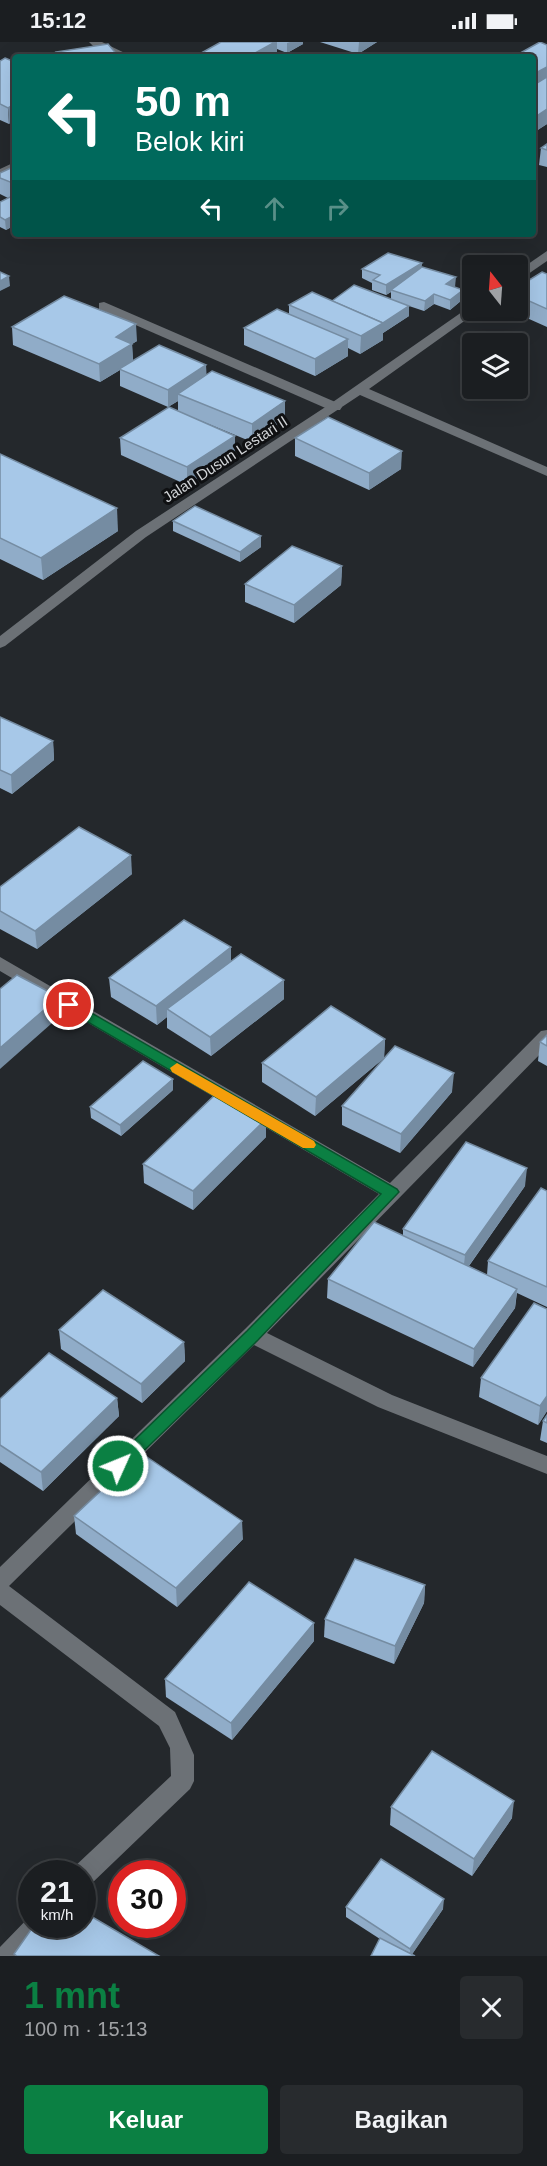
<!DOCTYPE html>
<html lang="id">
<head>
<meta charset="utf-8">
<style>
  :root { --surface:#1b1e21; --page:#282b2e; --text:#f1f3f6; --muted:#a0a2a5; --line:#393c3f; --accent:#0b8043 }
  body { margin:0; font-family:Arial,sans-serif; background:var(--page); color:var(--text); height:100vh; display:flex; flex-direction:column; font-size:22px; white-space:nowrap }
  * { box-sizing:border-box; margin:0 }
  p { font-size:20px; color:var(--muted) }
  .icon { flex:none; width:33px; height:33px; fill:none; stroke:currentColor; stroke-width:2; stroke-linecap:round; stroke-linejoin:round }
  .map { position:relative; height:1914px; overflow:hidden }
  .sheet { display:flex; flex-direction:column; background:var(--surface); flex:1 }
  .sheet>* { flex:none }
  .hud { position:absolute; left:12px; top:12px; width:524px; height:183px; border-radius:6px; box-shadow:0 6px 24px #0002,0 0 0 2px var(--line); background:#00695c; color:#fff; overflow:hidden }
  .needle { width:39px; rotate:343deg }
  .tools { position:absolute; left:462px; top:213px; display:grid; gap:12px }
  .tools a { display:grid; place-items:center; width:66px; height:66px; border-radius:6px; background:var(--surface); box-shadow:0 6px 24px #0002,0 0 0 2px var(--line); font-size:30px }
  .speed { position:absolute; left:18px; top:1818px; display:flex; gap:12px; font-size:30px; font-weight:700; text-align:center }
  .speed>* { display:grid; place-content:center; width:78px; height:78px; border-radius:50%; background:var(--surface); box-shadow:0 6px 24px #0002,0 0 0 2px var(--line); line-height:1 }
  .speed small { font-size:15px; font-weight:400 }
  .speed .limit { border:9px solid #d22; background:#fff; color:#111 }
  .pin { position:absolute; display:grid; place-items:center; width:51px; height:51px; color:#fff; margin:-26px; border:3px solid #fff; border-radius:50%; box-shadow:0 2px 6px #0007 }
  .me { position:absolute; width:66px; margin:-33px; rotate:46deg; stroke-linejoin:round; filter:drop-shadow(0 0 4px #0008) }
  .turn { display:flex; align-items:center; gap:21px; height:126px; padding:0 24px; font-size:27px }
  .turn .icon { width:78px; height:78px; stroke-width:2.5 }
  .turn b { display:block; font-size:42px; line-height:51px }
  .lanes { display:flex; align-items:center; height:57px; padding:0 24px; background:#0003; justify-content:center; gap:30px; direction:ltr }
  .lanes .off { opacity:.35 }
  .round { display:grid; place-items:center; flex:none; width:63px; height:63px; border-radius:6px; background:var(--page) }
  .headline { display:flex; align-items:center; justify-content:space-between; height:102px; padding:0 24px }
  h1 { font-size:36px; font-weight:700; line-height:45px; color:var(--accent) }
  .primary-button { display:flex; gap:12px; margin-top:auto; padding:12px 24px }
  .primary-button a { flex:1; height:69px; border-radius:6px; background:var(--accent); color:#fff; font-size:24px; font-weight:700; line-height:69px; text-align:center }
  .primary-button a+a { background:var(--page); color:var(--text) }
  .status { display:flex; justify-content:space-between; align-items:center; height:42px; padding:0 30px; background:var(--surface); direction:ltr }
  .status svg { height:16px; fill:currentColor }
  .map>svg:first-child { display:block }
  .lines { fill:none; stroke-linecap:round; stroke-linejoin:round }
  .lane { fill:#6c7176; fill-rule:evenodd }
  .street { fill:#6c7176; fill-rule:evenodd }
  .wall { fill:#90acc8 }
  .shaded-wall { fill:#758ca2 }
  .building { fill:#a7c8e8; stroke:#758ca2; stroke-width:1.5 }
  .route { fill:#0b8043; stroke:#07532c; stroke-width:1.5 }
  .slow { fill:#f59e0b }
  .labels { text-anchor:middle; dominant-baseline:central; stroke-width:6; stroke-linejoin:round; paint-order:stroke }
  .far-street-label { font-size:15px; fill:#d1d4d7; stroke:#0f1012 }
</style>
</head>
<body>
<div class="status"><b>15:12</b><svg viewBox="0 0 49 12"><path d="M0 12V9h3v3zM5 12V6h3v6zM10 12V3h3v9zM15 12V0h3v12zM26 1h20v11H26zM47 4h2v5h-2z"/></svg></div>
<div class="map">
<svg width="547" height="1914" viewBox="0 0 547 1914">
  <rect width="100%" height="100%" fill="#24282c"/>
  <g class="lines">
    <g class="lane">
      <path d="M89 0H102L133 15C116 15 101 13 89 0Z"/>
      <polygon points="104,260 340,362 342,365 340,368 330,368 99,267 99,261"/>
    </g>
    <g class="street">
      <polygon points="15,120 15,129 0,136 0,127"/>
      <polygon points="547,209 547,219 518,239 518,229"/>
      <polygon points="472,263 472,268 477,270 369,347 547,425 547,434 360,353 146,495 5,604 0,606 0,594 136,489 330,362"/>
      <polygon points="0,915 390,1141 541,989 547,988 547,1005 267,1291 392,1353 547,1414 547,1432 378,1365 254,1303 9,1544 175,1670 194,1713 194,1739 190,1747 91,1842 82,1845 82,1832 71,1832 73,1826 171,1734 170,1706 159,1684 0,1563 0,1525 245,1287 379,1152 0,929"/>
      <polygon points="32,1872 32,1882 49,1882 46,1890 24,1914 0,1914 0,1905"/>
    </g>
  </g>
  <g class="wall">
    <polygon points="221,0 303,0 303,2 287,11 277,7 277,15"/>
    <polygon points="320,0 377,0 358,12"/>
    <polygon points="547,3 547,82 533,91 532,91 532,15"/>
    <polygon points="5,16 9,82 0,78 0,19"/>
    <polygon points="547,102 547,125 539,123 541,106"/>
    <polygon points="15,124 15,183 6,188 0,185 0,160 8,156 0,152 0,131"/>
    <polygon points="422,221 421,225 455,245 462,258 450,268 434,262 424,269 409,264 409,274 383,291 383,298 360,312 348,306 348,314 315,334 244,303 244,286 289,272 289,263 332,259 391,257 391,250 386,253 372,248 372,241 362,236 362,227"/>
    <polygon points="547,232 547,285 509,268 518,268 518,245"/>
    <polygon points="12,285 137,299 132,302 133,319 207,333 285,377 252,400 187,373 235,394 235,411 187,443 121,413 120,396 178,369 178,359 168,365 120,344 120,328 100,340 13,303"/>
    <polygon points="295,396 401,427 369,448 295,414"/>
    <polygon points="0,412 118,489 43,538 0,517"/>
    <polygon points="173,479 261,494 261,505 240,520 173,489"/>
    <polygon points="342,524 341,543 294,581 245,560 245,542"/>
    <polygon points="0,675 53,699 54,718 12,752 0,746"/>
    <polygon points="132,832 37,907 0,887 0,845"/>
    <polygon points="231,905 231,919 284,938 284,957 211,1014 167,986 167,975 157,983 111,955 109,936"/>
    <polygon points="547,993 547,1024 538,1019 540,1000"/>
    <polygon points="385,997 384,1016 315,1074 262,1040 262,1021"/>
    <polygon points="173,1048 121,1094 91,1076 90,1065"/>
    <polygon points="452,1050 400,1111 342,1083 342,1064"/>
    <polygon points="266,1077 266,1095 193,1168 144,1141 143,1122"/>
    <polygon points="525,1144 469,1224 487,1233 488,1219 547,1149 547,1265 517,1251 515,1266 473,1325 327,1256 328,1237 403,1193 403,1187"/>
    <polygon points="547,1267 547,1369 538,1383 479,1355 481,1336"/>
    <polygon points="59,1288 184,1300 185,1319 142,1361 61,1307"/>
    <polygon points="117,1356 119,1374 43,1449 0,1420 0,1357"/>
    <polygon points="547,1373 547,1401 540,1398 543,1379"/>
    <polygon points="74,1474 243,1497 177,1565 76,1492"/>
    <polygon points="425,1543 424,1561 394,1622 324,1595 325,1577"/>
    <polygon points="314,1599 232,1698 166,1655 165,1637"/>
    <polygon points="391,1765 512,1776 472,1834 390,1783"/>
    <polygon points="346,1865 443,1867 412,1912 380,1897 346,1875"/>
  </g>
  <g class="shaded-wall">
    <polygon points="275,0 277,0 277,15 248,15"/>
    <polygon points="290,0 303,0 303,2 287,11 287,1"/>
    <polygon points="359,0 377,0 358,12"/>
    <polygon points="547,25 547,40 532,48 532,33"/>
    <polygon points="15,62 15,79 9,82 8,66"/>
    <polygon points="547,67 547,82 533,91 535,75"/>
    <polygon points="15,173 15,183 6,188 5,178"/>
    <polygon points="422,221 421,231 391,248 391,250 386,253 386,243"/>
    <polygon points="9,234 10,244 0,249 0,239"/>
    <polygon points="456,235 455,245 446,242"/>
    <polygon points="463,248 462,258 450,268 450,258"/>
    <polygon points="434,252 434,262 424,269 425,259"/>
    <polygon points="409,264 409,274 383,291 383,298 360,312 361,294"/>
    <polygon points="136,282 137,299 132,302 133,320 100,340 99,322 116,295"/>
    <polygon points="348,297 348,314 315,334 315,317"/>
    <polygon points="206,323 207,340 178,352 178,359 168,365 168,348"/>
    <polygon points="285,359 285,377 252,400 252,382"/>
    <polygon points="235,394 235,411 187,443 187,425"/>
    <polygon points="402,409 401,427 369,448 369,431"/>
    <polygon points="117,466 118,489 43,538 41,516"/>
    <polygon points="261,494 261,505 240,520 240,510"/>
    <polygon points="342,524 341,543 294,581 294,563"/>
    <polygon points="53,699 54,718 12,752 11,733"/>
    <polygon points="131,813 132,832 37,907 35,889"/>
    <polygon points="231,905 231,924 167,967 167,975 157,983 156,964"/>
    <polygon points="284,938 284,957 211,1014 210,995"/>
    <polygon points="59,955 60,974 0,1027 0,1006"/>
    <polygon points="385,997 384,1016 315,1074 316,1055"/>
    <polygon points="454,1031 452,1050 400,1111 401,1092"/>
    <polygon points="173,1037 173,1048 121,1094 120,1083"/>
    <polygon points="266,1077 266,1095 193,1168 193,1149"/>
    <polygon points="527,1126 525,1144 463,1232 465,1213"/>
    <polygon points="517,1247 515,1266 473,1325 474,1307"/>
    <polygon points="184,1300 185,1319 142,1361 141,1342"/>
    <polygon points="547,1354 547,1369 538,1383 540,1364"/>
    <polygon points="117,1356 119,1374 43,1449 41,1430"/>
    <polygon points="242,1479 243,1497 177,1565 176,1546"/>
    <polygon points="425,1543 424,1561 394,1622 395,1604"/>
    <polygon points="314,1581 314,1599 232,1698 231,1681"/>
    <polygon points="514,1759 512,1776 472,1834 474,1817"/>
    <polygon points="444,1857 443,1867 411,1914 410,1914 410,1907"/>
  </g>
  <g class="building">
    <polygon points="221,0 275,0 248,15 194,15"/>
    <polygon points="540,0 547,3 547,25 532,33 532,15 513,15"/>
    <polygon points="108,2 119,15 60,15 56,10"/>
    <polygon points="5,16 15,20 15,62 8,66 0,62 0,19"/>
    <polygon points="547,35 547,67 535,75 532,74 532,44"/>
    <polygon points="547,102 547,108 541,106"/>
    <polygon points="15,124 15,142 0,136 0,131"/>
    <polygon points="10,155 15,158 15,173 5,178 0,175 0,160"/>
    <polygon points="388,211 422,221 386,243 373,238 380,233 362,227"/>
    <polygon points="422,225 456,235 446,242 463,248 450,258 434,252 425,259 391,248"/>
    <polygon points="0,230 9,234 0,239"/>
    <polygon points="542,230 547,232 547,267 518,254 518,245"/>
    <polygon points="354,243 409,264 383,281 332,259"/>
    <polygon points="312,250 383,281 361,294 289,263"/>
    <polygon points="64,254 136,282 116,295 132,302 99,322 12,285"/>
    <polygon points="277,267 348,297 315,317 244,286"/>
    <polygon points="159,303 206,323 168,348 119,327"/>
    <polygon points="212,329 285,359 252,382 178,352"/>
    <polygon points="169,365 235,394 187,425 120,396"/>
    <polygon points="328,375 402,409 369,431 295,396"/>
    <polygon points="0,412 117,466 41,516 0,496"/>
    <polygon points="195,464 261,494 240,510 173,479"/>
    <polygon points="292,504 342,524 294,563 245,542"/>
    <polygon points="0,675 53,699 11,733 0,728"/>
    <polygon points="79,785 131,813 35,889 0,869 0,845"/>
    <polygon points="184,878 231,905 156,964 109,936"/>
    <polygon points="241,912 284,938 210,995 167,967"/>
    <polygon points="17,933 59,955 0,1006 0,947"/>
    <polygon points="331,964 385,997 316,1055 262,1021"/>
    <polygon points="547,993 547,1004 540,1000"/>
    <polygon points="395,1004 454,1031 401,1092 342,1064"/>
    <polygon points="143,1019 173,1037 120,1083 90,1065"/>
    <polygon points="217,1051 266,1077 193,1149 143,1122"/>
    <polygon points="466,1100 527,1126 465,1213 403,1187"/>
    <polygon points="541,1146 547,1149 547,1245 488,1219"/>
    <polygon points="374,1180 517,1247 474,1307 328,1237"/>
    <polygon points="103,1248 184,1300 141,1342 59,1288"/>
    <polygon points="534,1261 547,1267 547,1354 540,1364 481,1336"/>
    <polygon points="49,1311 117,1356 41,1430 0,1403 0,1357"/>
    <polygon points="547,1373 547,1381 543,1379"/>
    <polygon points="141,1411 242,1479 176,1546 74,1474"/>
    <polygon points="355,1517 425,1543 395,1604 325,1577"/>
    <polygon points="249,1540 314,1581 231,1681 165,1637"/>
    <polygon points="432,1709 514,1759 474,1817 391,1765"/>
    <polygon points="381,1817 444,1857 410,1907 346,1865"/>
    <polygon points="82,1869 159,1914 17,1914 14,1912 35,1882 82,1882"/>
    <polygon points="380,1896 415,1914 371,1914"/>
  </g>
  <polygon class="route" points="69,958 397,1147 399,1150 258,1298 123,1429 112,1429 110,1424 112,1420 247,1289 381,1152 64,966 62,963"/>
  <polygon class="slow" points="177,1021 314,1099 316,1103 314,1106 303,1106 172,1030 170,1026"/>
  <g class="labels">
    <g class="far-street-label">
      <text transform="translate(225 417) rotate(-33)">Jalan Dusun Lestari II</text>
    </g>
  </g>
</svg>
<div class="tools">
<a><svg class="needle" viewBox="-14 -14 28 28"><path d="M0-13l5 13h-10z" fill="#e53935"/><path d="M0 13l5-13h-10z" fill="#a0a2a5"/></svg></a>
<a><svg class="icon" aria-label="layers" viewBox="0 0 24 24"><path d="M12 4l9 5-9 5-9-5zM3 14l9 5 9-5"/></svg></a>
</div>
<div class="speed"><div>21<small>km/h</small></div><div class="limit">30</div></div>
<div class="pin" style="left:69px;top:963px;background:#d93025"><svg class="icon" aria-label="arrive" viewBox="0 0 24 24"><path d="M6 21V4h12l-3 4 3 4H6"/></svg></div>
<svg class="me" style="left:118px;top:1424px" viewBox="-20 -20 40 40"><circle r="17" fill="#0b8043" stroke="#fff" stroke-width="3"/><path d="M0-11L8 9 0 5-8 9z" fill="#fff"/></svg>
<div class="hud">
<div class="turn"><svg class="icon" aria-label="left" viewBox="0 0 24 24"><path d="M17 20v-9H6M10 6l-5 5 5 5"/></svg><div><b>50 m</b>Belok kiri</div></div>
<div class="lanes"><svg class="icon" aria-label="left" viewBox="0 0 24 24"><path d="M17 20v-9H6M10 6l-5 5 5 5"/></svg><svg class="icon off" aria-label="ahead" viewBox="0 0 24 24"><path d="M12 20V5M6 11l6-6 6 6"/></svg><svg class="icon off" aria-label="right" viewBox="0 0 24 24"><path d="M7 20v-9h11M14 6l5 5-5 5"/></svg></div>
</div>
</div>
<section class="sheet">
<div class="headline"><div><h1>1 mnt</h1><p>100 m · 15:13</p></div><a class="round"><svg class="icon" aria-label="close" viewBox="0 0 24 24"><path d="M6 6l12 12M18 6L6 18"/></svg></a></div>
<div class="primary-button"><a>Keluar</a><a>Bagikan</a></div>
</section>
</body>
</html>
